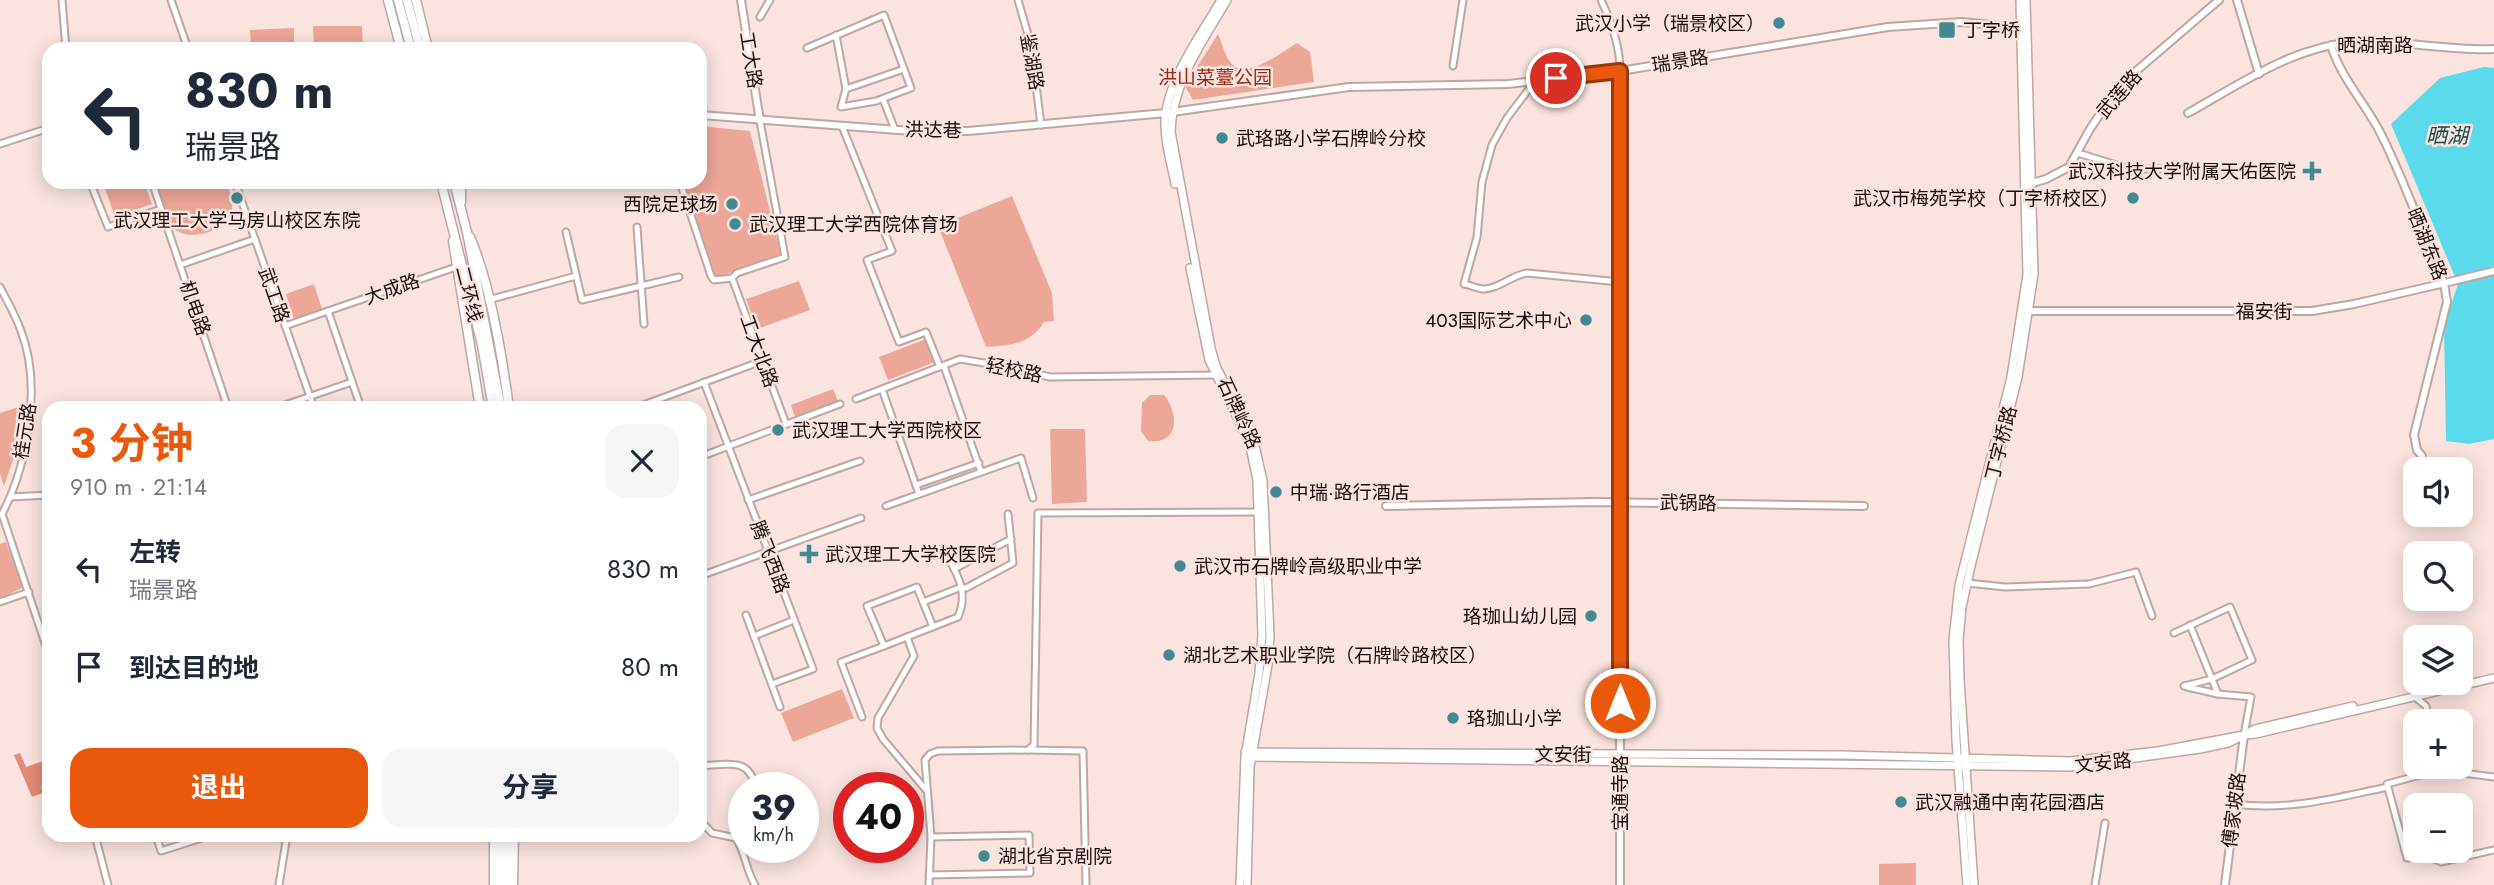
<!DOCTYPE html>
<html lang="zh">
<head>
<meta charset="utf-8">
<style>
  :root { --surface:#fff; --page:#f6f6f7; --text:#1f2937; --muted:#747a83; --accent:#ea580c }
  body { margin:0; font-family:Jost,"Noto Sans SC",sans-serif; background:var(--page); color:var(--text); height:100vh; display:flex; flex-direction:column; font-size:26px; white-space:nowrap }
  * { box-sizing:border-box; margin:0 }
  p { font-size:23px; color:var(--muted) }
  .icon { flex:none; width:38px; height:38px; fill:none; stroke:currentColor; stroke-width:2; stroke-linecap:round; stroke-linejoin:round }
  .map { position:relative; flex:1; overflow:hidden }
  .side { position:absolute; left:42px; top:401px; width:665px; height:441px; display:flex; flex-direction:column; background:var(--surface); border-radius:21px; box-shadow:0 4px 18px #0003 }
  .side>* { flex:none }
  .top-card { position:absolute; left:42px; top:42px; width:665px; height:147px; border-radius:21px; box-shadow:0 4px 18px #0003; background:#fff; color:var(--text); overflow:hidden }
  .tools { position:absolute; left:2403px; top:457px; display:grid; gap:14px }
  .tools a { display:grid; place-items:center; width:70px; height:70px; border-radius:14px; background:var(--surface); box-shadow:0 4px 18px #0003; font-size:35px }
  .speed { position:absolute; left:728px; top:772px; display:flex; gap:14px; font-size:35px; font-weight:700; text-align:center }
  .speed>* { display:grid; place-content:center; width:91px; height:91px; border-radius:50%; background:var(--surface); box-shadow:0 4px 18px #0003; line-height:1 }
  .speed small { font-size:18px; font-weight:400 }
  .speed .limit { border:10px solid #d22; background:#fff; color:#111 }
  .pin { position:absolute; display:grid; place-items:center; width:60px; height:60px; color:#fff; margin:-30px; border:4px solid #fff; border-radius:50%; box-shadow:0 2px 7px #0007 }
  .me { position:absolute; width:77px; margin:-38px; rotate:0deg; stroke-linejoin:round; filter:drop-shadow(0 0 5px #0008) }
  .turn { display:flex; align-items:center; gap:24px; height:147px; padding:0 28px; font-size:32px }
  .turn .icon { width:91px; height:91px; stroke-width:2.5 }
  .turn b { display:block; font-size:49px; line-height:60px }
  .round { display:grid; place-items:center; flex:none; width:74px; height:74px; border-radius:21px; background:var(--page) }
  .summary { display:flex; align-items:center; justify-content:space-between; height:119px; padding:0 28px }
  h1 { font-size:42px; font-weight:700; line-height:52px; color:var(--accent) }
  .primary-button { display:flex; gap:14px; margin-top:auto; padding:14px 28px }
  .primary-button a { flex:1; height:80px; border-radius:21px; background:var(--accent); color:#fff; font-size:28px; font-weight:700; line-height:80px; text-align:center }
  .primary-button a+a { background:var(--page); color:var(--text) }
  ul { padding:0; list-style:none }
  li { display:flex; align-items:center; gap:21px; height:98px; padding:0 28px }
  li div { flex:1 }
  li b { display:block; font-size:26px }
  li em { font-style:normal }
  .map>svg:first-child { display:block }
  .green { fill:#eca798 }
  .forest { fill:#e38a78 }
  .water { fill:#5adaea }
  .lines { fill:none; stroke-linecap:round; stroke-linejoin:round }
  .minor-casing { stroke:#bda7a2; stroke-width:9 }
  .tertiary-casing { stroke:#bda7a2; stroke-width:10 }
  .secondary-casing { stroke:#bda7a2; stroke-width:10 }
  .primary-casing { stroke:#bda7a2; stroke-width:11 }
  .trunk-casing { stroke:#bda7a2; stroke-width:11 }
  .minor { stroke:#fff; stroke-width:5 }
  .tertiary { stroke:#fff; stroke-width:6 }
  .secondary { stroke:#fff; stroke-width:7 }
  .primary { stroke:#fff; stroke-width:8 }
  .trunk { stroke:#fff; stroke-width:8 }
  .tertiary-bridge-casing { stroke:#bda7a2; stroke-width:10; stroke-linecap:butt }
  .tertiary-bridge { stroke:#fff; stroke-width:6 }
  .route-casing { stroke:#983908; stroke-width:18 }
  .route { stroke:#ea580c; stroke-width:12 }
  .poi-dot { fill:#438993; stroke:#fbe4df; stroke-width:2.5 }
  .labels { text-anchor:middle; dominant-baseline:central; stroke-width:5; stroke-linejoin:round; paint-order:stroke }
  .poi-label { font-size:19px; fill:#160e0d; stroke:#fbe4df; text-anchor:start }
  .street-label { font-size:19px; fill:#160e0d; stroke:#fbe4df }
  .park-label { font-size:19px; fill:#942b18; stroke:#fbe4df }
  .water-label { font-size:21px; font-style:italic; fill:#104950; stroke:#fbe4df }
</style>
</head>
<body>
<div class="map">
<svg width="2494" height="885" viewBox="0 0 2494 885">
  <rect width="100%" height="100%" fill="#fbe4df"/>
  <g class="green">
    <polygon points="313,26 362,26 363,49 314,49"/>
    <polygon points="294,28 294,49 251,49 250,30"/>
    <path d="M1218 34C1222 43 1225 57 1232 64 1247 80 1282 52 1297 43L1310 52 1314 82 1193 100 1185 86Z"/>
    <polygon points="700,126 750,131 781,255 715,278 683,182 700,182"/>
    <polygon points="122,182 144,182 152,204 115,217 105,188"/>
    <path d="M155 182H226C229 190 234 200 232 209 227 233 184 245 169 224 162 213 159 195 155 182Z"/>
    <path d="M1012 196 1052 293 1054 321 1044 322C1031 344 1009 346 986 347L938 226Z"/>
    <polygon points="799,281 810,310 757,329 746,299"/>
    <polygon points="314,284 322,309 294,319 286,294"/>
    <polygon points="926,339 935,362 888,380 879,357"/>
    <polygon points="833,389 838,401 795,417 791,405"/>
    <path d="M1150 395H1164C1179 413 1180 445 1148 441L1141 431 1142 403Z"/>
    <polygon points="22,406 20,440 4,486 0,474 0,413"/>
    <polygon points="1050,429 1085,429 1087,502 1052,504"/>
    <polygon points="6,542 24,587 0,598 0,544"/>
    <polygon points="842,689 854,718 793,742 781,713"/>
    <polygon points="1916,863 1916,885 1879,885 1879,864"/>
  </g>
  <polygon class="forest" points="20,753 26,767 49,759 49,778 44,780 45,784 41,786 43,793 32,797 14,755"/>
  <polygon class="water" points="2484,67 2494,68 2494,439 2469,444 2446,441 2444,326 2458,284 2391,124 2440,78"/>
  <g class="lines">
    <g class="minor-casing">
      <g id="minor">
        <polyline points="62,0 66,49"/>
        <polyline points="171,0 188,49"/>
        <polyline points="1018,0 1031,45 1041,125"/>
        <path d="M1601 0C1612 23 1620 46 1620 71"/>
        <polyline points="760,17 770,0"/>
        <polyline points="807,48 884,15 911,88 876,101 841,107 846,89 836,35"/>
        <polyline points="1453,66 1463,0"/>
        <path d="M1535 81 1507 118 1492 145 1482 182 1477 237 1464 284C1470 285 1476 288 1482 289 1497 290 1512 275 1527 273L1620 282"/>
        <polyline points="846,89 904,69"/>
        <polyline points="883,99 895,130"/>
        <polyline points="842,126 892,251 867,260 899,342 926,332 940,367"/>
        <polyline points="0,144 49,128"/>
        <polyline points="2078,153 2129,169 2161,169"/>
        <polyline points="90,182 108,227 161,209"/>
        <polyline points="152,182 228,408"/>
        <polyline points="235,182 314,408"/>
        <polyline points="680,182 711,276 714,280 732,278 737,273 785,257 760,121"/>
        <polyline points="637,227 644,324"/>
        <polyline points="566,232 582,300 679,277"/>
        <polyline points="180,265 255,239"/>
        <polyline points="732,278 786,424"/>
        <path d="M0 287C7 301 16 316 21 331 42 385 28 464 2 514L49 655"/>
        <polyline points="488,300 576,276"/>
        <polyline points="328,311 456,267"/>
        <polyline points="285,326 328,311 361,408"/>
        <polyline points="944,366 981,472"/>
        <polyline points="704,382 813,669 772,684"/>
        <polyline points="882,389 919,494"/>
        <polyline points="856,399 960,359 1008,367 1050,377 1218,375"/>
        <polyline points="276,408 352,382"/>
        <polyline points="635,408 762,361"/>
        <polyline points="700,457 840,404"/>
        <polyline points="916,485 979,463"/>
        <polyline points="11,497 49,495"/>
        <polyline points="748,500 860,461"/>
        <polyline points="886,506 1021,458 1033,498"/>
        <polyline points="954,569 1011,539"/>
        <polyline points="700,576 861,518"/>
        <polyline points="1967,583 2005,587 2089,584 2136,572 2152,616"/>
        <polyline points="0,602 29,592"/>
        <polyline points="923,602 959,588 966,588 1013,563 1008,514"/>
        <polyline points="746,615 780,707"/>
        <polyline points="2190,625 2218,694"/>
        <polyline points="2174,633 2230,607 2252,660 2212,679 2184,686"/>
        <polyline points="754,636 794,620"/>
        <path d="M907 637 958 617C970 590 955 571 943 548"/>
        <polyline points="2187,687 2218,694 2251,697 2244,735"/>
        <polyline points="2415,697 2426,706 2429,721"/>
        <polyline points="862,717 841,662 884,646"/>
        <polyline points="1028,750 1083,751 1086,885"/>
        <path d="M700 766C725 765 751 756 755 788"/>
        <polyline points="2494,777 2439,770 2387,784 2407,858 2430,857 2441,862 2494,850"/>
        <polyline points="927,791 883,739 877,728 878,718 914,656 907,637 884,646 867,606 917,587 933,627"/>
        <path d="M2234 804C2290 811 2334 798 2388 787"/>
        <path d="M700 820 712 833 736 838C745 852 746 870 755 885"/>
        <polyline points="95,835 108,885"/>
        <polyline points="156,835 161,851 211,835"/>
        <polyline points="929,875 1030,873 1029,835 931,837"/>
        <polyline points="279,885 287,835"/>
        <polyline points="929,885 931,837 925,760 930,754 938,751 1028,750 1034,745 1038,513 1261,512"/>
        <polyline points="2095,885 2105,823"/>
      </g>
    </g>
    <g class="tertiary-casing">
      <g id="tertiary">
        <polyline points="741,0 760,121"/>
        <polyline points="2237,0 2259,74"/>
        <path d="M2331 45C2340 77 2366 104 2381 134 2405 182 2423 234 2444 283L2447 302 2414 435 2417 450 2422 456"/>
        <polyline points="1172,112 1349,87 1508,84 1620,71 1888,27 1962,22 2021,28"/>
        <path d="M2188 113C2240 84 2294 46 2355 42 2401 40 2448 51 2494 49"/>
        <polyline points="700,115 912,131 968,131 1166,113"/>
        <polyline points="2029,184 2046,179 2069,167 2090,129 2106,105 2135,72 2219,0"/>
        <polyline points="2030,311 2312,311 2354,304 2445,283"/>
        <polyline points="1386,506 1593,502 1864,506"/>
        <polyline points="1620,885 1620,71"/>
        <polyline points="2225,885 2244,735"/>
      </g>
    </g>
    <g class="secondary-casing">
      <g id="secondary">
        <path d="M1227 0C1203 42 1172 83 1171 132L1211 348 1216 366 1254 441 1263 481 1270 635 1268 665 1250 767 1247 885"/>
        <path d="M1175 184C1171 163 1164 140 1165 119 1168 78 1201 35 1221 0"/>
        <polyline points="1190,268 1209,360 1249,442 1257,480 1262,635 1259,673 1245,757 1240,885"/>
        <polyline points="1245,752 1841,755 2070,761 2158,751 2244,735 2255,729 2353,706"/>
        <polyline points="1245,757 2071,767 2200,749 2228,743 2244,735 2256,734 2494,678"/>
        <polyline points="1967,885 1956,740 1953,640 1959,585 2011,377 2027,275 2020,0"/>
        <polyline points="1974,885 1960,680 1959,640 1962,607 1971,566 2018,377 2034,274 2026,0"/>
      </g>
    </g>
    <g class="primary-casing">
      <g id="primary">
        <polyline points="388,0 401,49"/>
        <polyline points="416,0 428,49"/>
        <polyline points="461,202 461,182"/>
        <path d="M470 237C491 286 502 355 509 408"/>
        <polyline points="453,241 480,408"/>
        <polyline points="494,835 494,885"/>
        <polyline points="513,885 514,835"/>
      </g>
    </g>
    <g class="trunk-casing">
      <g id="trunk">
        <polyline points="398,0 411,49"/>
        <polyline points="407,0 420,49"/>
        <polyline points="441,182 482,345 493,408"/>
        <polyline points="454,182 467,232 501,408"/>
        <polyline points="501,835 501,885"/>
        <polyline points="509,885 509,835"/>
      </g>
    </g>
    <use href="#minor" class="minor"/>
    <use href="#tertiary" class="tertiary"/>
    <use href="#secondary" class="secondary"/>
    <use href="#primary" class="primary"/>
    <use href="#trunk" class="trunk"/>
    <g class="tertiary-bridge-casing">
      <polyline id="tertiary-bridge" points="2449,282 2494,271"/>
    </g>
    <use href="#tertiary-bridge" class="tertiary-bridge"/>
  </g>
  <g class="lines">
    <g class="route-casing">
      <polyline id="route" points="1556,78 1620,71 1620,703"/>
    </g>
    <use href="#route" class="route"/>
  </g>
  <g class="poi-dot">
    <circle cx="1779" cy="23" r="7"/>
    <rect x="1938" y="21" width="18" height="18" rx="3.5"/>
    <circle cx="1222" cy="138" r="7"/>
    <path d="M2308.5 160.5h7v7h7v7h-7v7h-7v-7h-7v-7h7z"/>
    <circle cx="237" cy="198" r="7"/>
    <circle cx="2133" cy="198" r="7"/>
    <circle cx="732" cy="204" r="7"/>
    <circle cx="735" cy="224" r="7"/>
    <circle cx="1586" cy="320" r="7"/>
    <circle cx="778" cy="430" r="7"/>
    <circle cx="1276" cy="492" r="7"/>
    <path d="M805.5 543.5h7v7h7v7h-7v7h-7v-7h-7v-7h7z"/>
    <circle cx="1180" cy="566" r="7"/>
    <circle cx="1591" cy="616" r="7"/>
    <circle cx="1169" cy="655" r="7"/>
    <circle cx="1453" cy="718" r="7"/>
    <circle cx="1901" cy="802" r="7"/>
    <circle cx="984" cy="856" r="7"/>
  </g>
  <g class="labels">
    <g class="poi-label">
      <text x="1765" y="23" text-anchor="end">武汉小学（瑞景校区）</text>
      <text x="1963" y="30">丁字桥</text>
      <text x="1236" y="138">武珞路小学石牌岭分校</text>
      <text x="2296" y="171" text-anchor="end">武汉科技大学附属天佑医院</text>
      <text x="2119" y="198" text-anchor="end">武汉市梅苑学校（丁字桥校区）</text>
      <text x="718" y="204" text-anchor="end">西院足球场</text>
      <text x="237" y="220" text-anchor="middle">武汉理工大学马房山校区东院</text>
      <text x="749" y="224">武汉理工大学西院体育场</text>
      <text x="1572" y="320" text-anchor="end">403国际艺术中心</text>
      <text x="792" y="430">武汉理工大学西院校区</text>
      <text x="1290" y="492">中瑞·路行酒店</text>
      <text x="825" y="554">武汉理工大学校医院</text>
      <text x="1194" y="566">武汉市石牌岭高级职业中学</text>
      <text x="1577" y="616" text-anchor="end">珞珈山幼儿园</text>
      <text x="1183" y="655">湖北艺术职业学院（石牌岭路校区）</text>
      <text x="1467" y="718">珞珈山小学</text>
      <text x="1915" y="802">武汉融通中南花园酒店</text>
      <text x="998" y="856">湖北省京剧院</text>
    </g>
    <g class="street-label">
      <text x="2375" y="45">晒湖南路</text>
      <text transform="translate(751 60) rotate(81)">工大路</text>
      <text transform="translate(1680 61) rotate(-9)">瑞景路</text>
      <text transform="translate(1032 62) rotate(80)">鉴湖路</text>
      <text transform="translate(2119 94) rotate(-49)">武莲路</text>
      <text transform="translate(933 130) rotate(1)">洪达巷</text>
      <text transform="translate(2427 244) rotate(68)">晒湖东路</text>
      <text transform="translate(392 289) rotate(-19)">大成路</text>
      <text transform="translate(469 294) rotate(76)">二环线</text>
      <text transform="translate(274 295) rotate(71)">武工路</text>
      <text transform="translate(195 308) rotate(71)">机电路</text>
      <text x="2264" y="311">福安街</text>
      <text transform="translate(759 351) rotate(70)">工大北路</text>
      <text transform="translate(1014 370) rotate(12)">轻校路</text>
      <text transform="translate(1239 413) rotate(65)">石牌岭路</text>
      <text transform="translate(25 431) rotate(-81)">桂元路</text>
      <text transform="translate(2001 443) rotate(-76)">丁字桥路</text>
      <text transform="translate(1688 503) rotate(1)">武锅路</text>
      <text transform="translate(770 557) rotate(69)">腾飞西路</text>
      <text x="1563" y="754">文安街</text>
      <text transform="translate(2103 763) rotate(-6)">文安路</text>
      <text transform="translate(1620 793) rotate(-90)">宝通寺路</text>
      <text transform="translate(2234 810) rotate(-83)">傅家坡路</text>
    </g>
    <g class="park-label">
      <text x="1215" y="77">洪山菜薹公园</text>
    </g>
    <g class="water-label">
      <text x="2447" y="136">晒湖</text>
    </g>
  </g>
</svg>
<div class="tools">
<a><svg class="icon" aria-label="sound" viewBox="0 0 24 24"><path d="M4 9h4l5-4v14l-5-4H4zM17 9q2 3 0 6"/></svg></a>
<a><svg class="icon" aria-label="search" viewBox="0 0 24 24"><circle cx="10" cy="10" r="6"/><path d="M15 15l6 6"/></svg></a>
<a><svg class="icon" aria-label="layers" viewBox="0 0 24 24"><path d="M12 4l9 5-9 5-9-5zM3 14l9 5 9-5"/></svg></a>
<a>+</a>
<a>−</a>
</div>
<div class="speed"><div>39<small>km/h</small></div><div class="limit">40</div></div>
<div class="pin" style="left:1556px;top:78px;background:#d93025"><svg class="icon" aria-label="arrive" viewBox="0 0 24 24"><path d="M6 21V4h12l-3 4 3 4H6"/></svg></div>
<svg class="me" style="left:1620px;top:703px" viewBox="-20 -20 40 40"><circle r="17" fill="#ea580c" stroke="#fff" stroke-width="3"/><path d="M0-11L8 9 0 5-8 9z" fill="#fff"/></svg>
<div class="top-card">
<div class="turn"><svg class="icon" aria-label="left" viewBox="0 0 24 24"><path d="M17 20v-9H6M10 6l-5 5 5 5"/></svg><div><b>830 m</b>瑞景路</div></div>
</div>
<section class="side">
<div class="summary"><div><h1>3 分钟</h1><p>910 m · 21:14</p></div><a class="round"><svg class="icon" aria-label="close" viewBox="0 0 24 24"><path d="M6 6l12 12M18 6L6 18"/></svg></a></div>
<ul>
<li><svg class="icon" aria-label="left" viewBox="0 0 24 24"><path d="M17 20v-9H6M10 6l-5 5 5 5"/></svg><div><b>左转</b><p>瑞景路</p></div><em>830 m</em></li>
<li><svg class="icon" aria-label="arrive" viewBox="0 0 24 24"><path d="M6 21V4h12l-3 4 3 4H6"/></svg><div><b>到达目的地</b></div><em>80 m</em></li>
</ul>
<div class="primary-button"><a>退出</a><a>分享</a></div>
</section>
</div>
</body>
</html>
